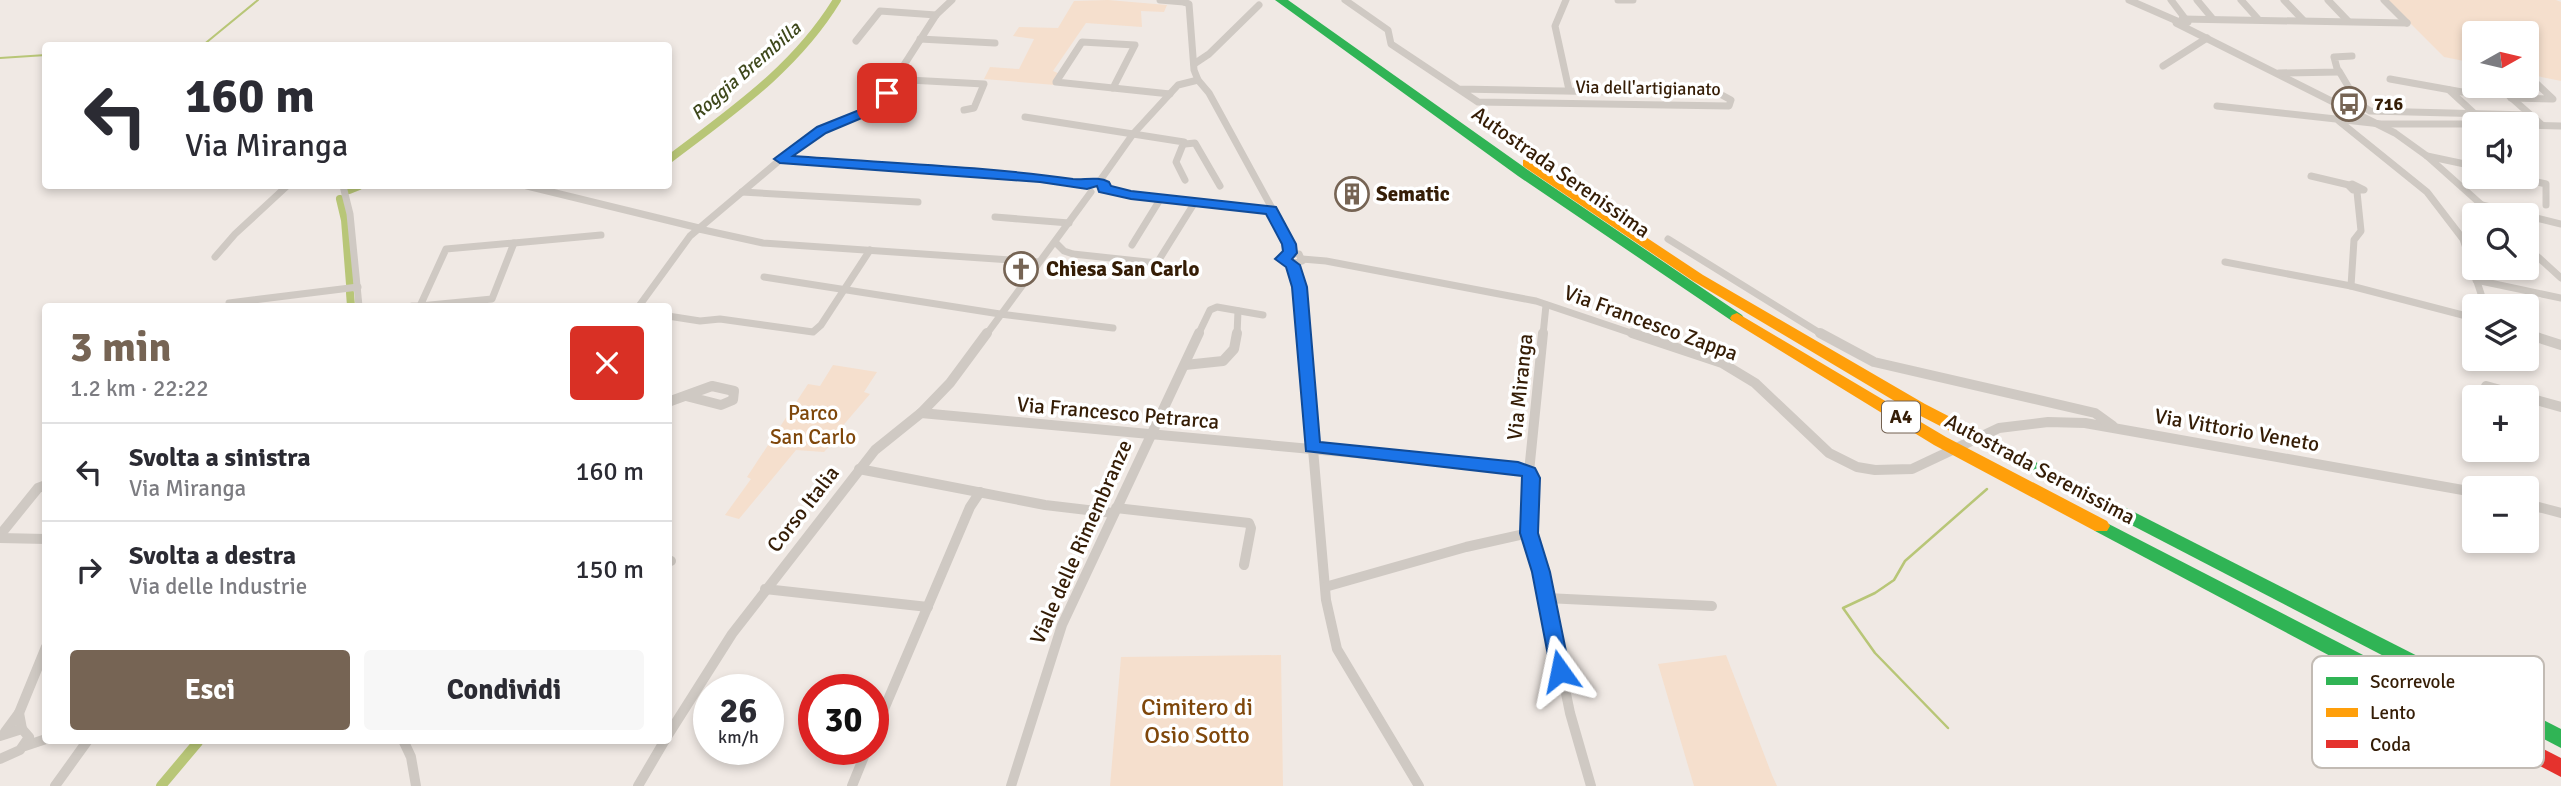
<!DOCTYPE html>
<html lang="it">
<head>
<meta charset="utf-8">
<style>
  :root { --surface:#fff; --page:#f7f7f7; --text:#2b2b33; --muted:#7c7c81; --line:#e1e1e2; --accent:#766454 }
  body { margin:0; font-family:Signika,sans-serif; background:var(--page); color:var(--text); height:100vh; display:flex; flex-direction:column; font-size:26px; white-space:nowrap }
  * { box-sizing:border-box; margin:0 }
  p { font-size:23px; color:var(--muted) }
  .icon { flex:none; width:38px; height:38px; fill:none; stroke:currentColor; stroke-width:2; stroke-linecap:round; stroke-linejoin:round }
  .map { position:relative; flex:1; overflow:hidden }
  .panel { position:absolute; left:42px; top:303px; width:630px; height:441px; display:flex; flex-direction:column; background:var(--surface); border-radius:7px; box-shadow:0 4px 10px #0003 }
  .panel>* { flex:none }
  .hud { position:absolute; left:42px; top:42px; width:630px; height:147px; border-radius:7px; box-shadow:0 4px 10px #0003; background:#fff; color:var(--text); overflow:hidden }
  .needle { width:46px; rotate:82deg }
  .controls { position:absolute; left:2462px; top:21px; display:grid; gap:14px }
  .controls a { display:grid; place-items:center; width:77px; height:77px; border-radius:7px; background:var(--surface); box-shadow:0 4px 10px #0003; font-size:35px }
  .speed { position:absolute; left:693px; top:674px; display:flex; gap:14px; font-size:35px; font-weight:700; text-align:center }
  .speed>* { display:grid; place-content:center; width:91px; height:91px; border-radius:50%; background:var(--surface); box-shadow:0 4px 10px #0003; line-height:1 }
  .speed small { font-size:18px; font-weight:400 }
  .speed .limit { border:10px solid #d22; background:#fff; color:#111 }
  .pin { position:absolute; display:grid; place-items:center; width:60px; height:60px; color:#fff; margin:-30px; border-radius:14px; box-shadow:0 4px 10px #0006 }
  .me { position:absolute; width:77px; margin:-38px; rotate:348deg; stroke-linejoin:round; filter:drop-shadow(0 0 5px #0008) }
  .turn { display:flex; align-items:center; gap:24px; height:147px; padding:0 28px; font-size:32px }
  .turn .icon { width:91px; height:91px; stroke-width:2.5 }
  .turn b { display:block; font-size:49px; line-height:60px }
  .round { display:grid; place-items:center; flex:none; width:74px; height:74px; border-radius:7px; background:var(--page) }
  .headline { display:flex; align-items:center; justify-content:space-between; height:119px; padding:0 28px }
  h1 { font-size:42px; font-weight:700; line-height:52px; color:var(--accent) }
  .action { display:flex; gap:14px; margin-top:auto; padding:14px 28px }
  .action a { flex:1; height:80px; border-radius:7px; background:var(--accent); color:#fff; font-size:28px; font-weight:700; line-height:80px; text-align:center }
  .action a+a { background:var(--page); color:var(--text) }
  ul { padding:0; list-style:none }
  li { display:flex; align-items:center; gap:21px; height:98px; padding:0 28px; border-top:2px solid var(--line) }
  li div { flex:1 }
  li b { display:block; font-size:26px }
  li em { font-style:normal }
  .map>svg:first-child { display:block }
  .green { fill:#f5dfcd }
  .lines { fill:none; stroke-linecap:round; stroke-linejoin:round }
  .stream-far1 { stroke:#b8c677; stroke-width:2 }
  .stream { stroke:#b8c677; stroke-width:2.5 }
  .canal-far1 { stroke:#b8c677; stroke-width:8 }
  .canal { stroke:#b8c677; stroke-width:10 }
  .street-far1 { stroke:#cfc9c3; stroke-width:7 }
  .street { stroke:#cfc9c3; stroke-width:10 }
  .fast { fill:#30b455; fill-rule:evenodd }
  .slow { fill:#ff9f0a; fill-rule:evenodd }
  .jam { fill:#e5322d; fill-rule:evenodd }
  .route { fill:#1a73e8; stroke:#114b97; stroke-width:2 }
  .labels { text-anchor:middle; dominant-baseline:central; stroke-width:7; stroke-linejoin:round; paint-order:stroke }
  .far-street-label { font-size:18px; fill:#351d06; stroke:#fff }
  .far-poi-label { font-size:18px; font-weight:bold; fill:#351d06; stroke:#fff; text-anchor:start }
  .far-water-label { font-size:19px; font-style:italic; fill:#3e481b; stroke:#fff }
  .shield { fill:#fff; stroke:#726151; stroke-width:2 }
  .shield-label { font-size:19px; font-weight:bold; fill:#351d06 }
  .street-label { font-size:21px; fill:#351d06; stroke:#fff }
  .poi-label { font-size:21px; font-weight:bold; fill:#351d06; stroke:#fff; text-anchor:start }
  .park-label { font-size:21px; fill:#7f470b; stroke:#fff }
  .near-park-label { font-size:24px; fill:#7f470b; stroke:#fff }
  .key { fill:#fff; stroke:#c2bbb4; stroke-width:2 }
  .key-label { font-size:19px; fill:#351d06 }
</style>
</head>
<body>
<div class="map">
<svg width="2561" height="786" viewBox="0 0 2561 786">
  <rect width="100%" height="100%" fill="#f0e9e4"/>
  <g class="green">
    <polygon points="1108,0 1167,5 1164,12 1141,11 1142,27 1086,23 1053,71 1060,74 1055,85 984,79 990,67 1019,69 1034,39 1013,36 1019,27 1058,28 1074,1"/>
    <polygon points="2387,0 2556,0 2561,2 2561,81 2527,74 2527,33 2474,33 2474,63 2444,57"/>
    <polygon points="833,365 877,372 864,392 870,394 840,429 844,431 824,452 796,450 739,519 725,515 751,479 747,477 808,384 820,386"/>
    <polygon points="1281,655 1283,786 1110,786 1121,657"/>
    <polygon points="1726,655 1772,775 1777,786 1694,786 1658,664"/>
  </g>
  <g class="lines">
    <g class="stream-far1">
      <polyline points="202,46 258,0"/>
      <polyline points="0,58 46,55"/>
    </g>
    <polyline class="stream" points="1948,728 1875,653 1843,608 1875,593 1894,580 1905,561 1987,489"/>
    <g class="canal-far1">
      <path d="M668 160C731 112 795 69 837 0"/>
      <polyline points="349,190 359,186"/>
      <polyline points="340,199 345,220 350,284"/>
      <polyline points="350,293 351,306"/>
    </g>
    <polyline class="canal" points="161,786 198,742"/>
    <g class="street-far1">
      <polyline points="1160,0 1184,2"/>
      <polyline points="1345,0 1388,30 1391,44 1478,102 1729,106 1731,100 1720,94 1459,89"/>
      <polyline points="1566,0 1555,26 1569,90"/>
      <polyline points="1618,0 1633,0"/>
      <polyline points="2129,0 2177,21"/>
      <polyline points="2171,0 2187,21"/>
      <polyline points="2197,0 2212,18"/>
      <polyline points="2241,0 2258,19"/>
      <polyline points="2284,0 2303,20"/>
      <polyline points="2328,0 2348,21"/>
      <polyline points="2384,0 2407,23"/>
      <polyline points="1184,2 1189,4 1194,70 1198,80 1209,93 1285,232 1290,253"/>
      <polyline points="2182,19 2407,23"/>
      <polyline points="2188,22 2176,23 2395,133 2427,156 2493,215"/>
      <polyline points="920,39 995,43"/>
      <polyline points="856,41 880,11 936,15"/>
      <polygon points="1082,42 1135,45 1113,88 1056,82"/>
      <polyline points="1194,64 1209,54 1259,5"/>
      <polyline points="2163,66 2207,38"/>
      <polyline points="2339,71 2358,103 2370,111 2530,115"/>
      <polyline points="2279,73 2338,72 2334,57 2352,56"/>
      <polyline points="2390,79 2462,92 2506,93"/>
      <polyline points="2498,86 2542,125"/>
      <polyline points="1113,88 1170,94"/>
      <polyline points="2449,90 2475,114"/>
      <polyline points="887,93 900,94 909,80 984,84 974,108 964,110"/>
      <polyline points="2511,98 2553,99 2536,83"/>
      <polyline points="2217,106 2381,124 2500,124"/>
      <polyline points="1025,117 1184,142 1176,162 1185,180"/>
      <polyline points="887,119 900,94"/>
      <polyline points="2339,121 2427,192 2463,239 2485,306"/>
      <polyline points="2527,125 2561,126"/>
      <polyline points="1185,144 1195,143 1220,186"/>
      <polyline points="2427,156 2474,166"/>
      <polyline points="781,159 1015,176 1087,185"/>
      <polyline points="2311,176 2349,185"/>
      <polyline points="2516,177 2546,184 2546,205"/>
      <polyline points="1099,182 1133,134 1178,85 1198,80"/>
      <polygon points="2352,184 2364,190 2353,190 2349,186"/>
      <polyline points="343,186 350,214 359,306"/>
      <polyline points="527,186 699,228"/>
      <polyline points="1104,189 1131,195 1271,210"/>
      <polyline points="742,192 918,202"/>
      <polyline points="2482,205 2561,224"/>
      <polyline points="995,217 1069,223"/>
      <polyline points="699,229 763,243 1039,262"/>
      <polyline points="1668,239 1823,335"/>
      <polyline points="1055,242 1064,251 1073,254 1157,263 1195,202"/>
      <polyline points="514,243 601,235"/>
      <polygon points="514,243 492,299 420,306 446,249"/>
      <polyline points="1132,245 1161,198"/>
      <polyline points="2527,247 2561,278"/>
      <polygon points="1287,253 1299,254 1302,261 1287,264 1282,258"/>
      <polyline points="215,257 235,234 287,186"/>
      <polyline points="1302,259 1326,261 1536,301 1637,335"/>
      <polyline points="2225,262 2351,286 2474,318"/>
      <polyline points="1293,265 1299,287 1303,335"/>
      <polyline points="764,277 1000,314 1113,328"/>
      <polyline points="2476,280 2561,298"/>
      <polyline points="2351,286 2354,240 2361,231 2357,192"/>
      <polyline points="229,303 358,287"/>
      <polyline points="412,306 420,306"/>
      <polyline points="639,306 690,236 781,159 821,130 877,107 936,15 952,0"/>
      <polyline points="668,316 700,321 720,319 813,332 821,325 870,250"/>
      <polyline points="986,335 1091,192"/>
      <polyline points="1198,335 1210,310 1217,307 1263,315"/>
      <polyline points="1237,335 1238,311"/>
      <polyline points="1543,335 1546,305"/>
    </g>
    <g class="street">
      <polyline points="1303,333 1326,600 1337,649 1419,786"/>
      <polyline points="1632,333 1722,363 1755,383 1829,453 1857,467 1875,470 1912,469 1999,428 2048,422 2085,423 2474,492"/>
      <polyline points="1820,333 1874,362 2095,413 2113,426"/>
      <polyline points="2527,334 2561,345"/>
      <polyline points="1185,365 1223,361 1234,349 1237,333"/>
      <polyline points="2486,386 2561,407"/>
      <polyline points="668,402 712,386 734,391 733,400 721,405 686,396"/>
      <polyline points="921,413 1518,468 1529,472 1532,478 1529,533 1541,572 1570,713 1591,786"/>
      <polyline points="859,469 1045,505 1113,513"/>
      <polyline points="1529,472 1543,333"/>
      <polyline points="2527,504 2561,513"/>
      <polyline points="1116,508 1249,523 1251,528 1244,565"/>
      <polyline points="0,535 38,488 46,485"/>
      <polyline points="0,538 46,539"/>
      <polyline points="668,561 671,561"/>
      <polyline points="1325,587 1466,547 1529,533"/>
      <polyline points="765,589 928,607"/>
      <polyline points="1546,598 1712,606"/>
      <polyline points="19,713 46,647"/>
      <polyline points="5,732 19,713 22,729"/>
      <polyline points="668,735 732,634 875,450 921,413 950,383 987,333"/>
      <polyline points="873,735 970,507 980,492"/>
      <polyline points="0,736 22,729 29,737 20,750 0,759"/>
      <polyline points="403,740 411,757 416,786"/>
      <polyline points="25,746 46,739"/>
      <polyline points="55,786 88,740"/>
      <polyline points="638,786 665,740"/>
      <polyline points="852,786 867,749"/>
      <polyline points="1011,786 1062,625 1199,333"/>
    </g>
    <g class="fast">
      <polygon points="1275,0 1288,0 1528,170 1742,315 1744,318 1742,321 1732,321 1518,176"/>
      <polygon points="2016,452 2561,729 2561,748 2010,462 2008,458 2010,454"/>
      <polygon points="2101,520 2427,688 2430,694 2427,700 2420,702 2413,700 2095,531 2092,526 2095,521"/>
    </g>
    <g class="slow">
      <polygon points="1528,159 1703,275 1925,404 2022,454 2024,458 2022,462 2010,462 1913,412 1693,281 1523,166 1523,160"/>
      <polygon points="1737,313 1946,437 2107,521 2110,526 2107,531 2095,531 1934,445 1732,321 1730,318 1732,315"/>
    </g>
    <polygon class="jam" points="2420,686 2561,758 2561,777 2413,700 2410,694 2413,688"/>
  </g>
  <path class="route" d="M887 89 893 93 881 110 826 133 793 156C886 163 981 166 1073 179 1085 180 1098 176 1109 182L1111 186 1131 191 1276 207 1296 244 1297 253 1292 259 1300 265 1307 287 1320 442 1518 462 1535 468 1540 478 1538 533 1550 572 1570 671 1567 677 1560 679 1553 677 1551 671 1532 572 1520 533 1522 476 1306 451 1292 287 1286 267 1275 259 1283 251 1282 244 1266 214 1131 199 1099 192 1097 186 1087 189 1040 182 780 163 774 159 817 127 872 105 882 90Z"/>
  <defs>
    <g id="bus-ring" transform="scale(1.75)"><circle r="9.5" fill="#fff" stroke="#766454" stroke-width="1.5"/><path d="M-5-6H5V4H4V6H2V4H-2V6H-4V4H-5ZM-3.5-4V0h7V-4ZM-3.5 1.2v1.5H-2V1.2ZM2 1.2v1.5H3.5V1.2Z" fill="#766454"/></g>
    <g id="building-ring" transform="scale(1.75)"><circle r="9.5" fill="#fff" stroke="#766454" stroke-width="1.5"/><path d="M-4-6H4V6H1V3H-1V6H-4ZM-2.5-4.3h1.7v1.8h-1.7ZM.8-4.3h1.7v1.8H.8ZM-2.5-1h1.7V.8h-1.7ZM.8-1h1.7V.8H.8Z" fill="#766454"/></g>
    <g id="church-ring" transform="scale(1.75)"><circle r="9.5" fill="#fff" stroke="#766454" stroke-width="1.5"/><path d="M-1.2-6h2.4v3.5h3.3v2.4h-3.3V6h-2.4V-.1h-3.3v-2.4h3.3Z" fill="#766454"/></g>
  </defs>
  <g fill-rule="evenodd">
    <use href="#bus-ring" x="2349" y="104"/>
    <use href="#building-ring" x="1352" y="194"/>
    <use href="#church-ring" x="1021" y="269"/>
  </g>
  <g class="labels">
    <g class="far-street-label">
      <text transform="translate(1648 88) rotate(1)">Via dell'artigianato</text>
    </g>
    <g class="far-poi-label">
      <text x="2374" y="104">716</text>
    </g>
    <g class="far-water-label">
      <text transform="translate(746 71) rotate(-41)">Roggia Brembilla</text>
    </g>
    <rect class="shield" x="1882" y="401.5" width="38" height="31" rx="5"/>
    <g class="shield-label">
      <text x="1901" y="417">A4</text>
    </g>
    <g class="street-label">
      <text transform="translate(1561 172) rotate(35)">Autostrada Serenissima</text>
      <text transform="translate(1651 323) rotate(20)">Via Francesco Zappa</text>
      <text transform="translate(1520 387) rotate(-84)">Via Miranga</text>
      <text transform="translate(1118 413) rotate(5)">Via Francesco Petrarca</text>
      <text transform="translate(2237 430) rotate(10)">Via Vittorio Veneto</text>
      <text transform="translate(2040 469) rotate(28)">Autostrada Serenissima</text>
      <text transform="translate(803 509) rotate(-52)">Corso Italia</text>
      <text transform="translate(1081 542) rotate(-66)">Viale delle Rimembranze</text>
    </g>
    <g class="poi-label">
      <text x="1376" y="194">Sematic</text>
      <text x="1046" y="269">Chiesa San Carlo</text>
    </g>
    <g class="park-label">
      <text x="813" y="413">Parco<tspan x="813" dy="24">San Carlo</tspan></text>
    </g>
    <g class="near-park-label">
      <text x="1197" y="707">Cimitero di<tspan x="1197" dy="28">Osio Sotto</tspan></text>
    </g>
  </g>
  <rect x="2312" y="656" width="232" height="112" rx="10" class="key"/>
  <rect x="2326" y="677" width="32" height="8" fill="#30b455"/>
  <rect x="2326" y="708" width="32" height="9" fill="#ff9f0a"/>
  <rect x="2326" y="740" width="32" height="8" fill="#e5322d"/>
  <g class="key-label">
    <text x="2370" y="688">Scorrevole</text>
    <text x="2370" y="719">Lento</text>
    <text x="2370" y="751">Coda</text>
  </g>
</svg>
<div class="controls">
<a><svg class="needle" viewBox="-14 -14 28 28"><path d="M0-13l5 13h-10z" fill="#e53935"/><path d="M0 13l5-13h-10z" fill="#7c7c81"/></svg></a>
<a><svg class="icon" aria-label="sound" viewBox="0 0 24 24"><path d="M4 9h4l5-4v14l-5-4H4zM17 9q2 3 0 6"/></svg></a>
<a><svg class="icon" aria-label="search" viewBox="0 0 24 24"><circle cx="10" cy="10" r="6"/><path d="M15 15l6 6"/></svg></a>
<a><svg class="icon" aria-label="layers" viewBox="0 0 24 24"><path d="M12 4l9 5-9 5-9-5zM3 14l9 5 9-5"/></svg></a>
<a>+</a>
<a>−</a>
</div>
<div class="speed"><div>26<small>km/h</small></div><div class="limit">30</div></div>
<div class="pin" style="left:887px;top:93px;background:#d93025"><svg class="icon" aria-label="arrive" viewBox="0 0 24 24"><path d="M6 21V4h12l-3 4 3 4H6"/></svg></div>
<svg class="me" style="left:1560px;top:671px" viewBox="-20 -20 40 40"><path d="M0-17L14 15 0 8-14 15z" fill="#1a73e8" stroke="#fff" stroke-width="4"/></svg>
<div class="hud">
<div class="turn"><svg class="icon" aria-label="left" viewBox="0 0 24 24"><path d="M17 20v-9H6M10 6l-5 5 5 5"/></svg><div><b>160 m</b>Via Miranga</div></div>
</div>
<section class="panel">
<div class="headline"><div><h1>3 min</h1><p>1.2 km · 22:22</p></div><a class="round" style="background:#d93025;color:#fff"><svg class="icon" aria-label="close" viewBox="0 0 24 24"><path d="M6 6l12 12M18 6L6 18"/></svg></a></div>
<ul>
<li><svg class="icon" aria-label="left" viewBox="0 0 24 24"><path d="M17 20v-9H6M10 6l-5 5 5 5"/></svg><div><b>Svolta a sinistra</b><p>Via Miranga</p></div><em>160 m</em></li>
<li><svg class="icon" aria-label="right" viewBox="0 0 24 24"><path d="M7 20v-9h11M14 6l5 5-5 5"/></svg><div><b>Svolta a destra</b><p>Via delle Industrie</p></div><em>150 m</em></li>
</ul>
<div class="action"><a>Esci</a><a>Condividi</a></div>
</section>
</div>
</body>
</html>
